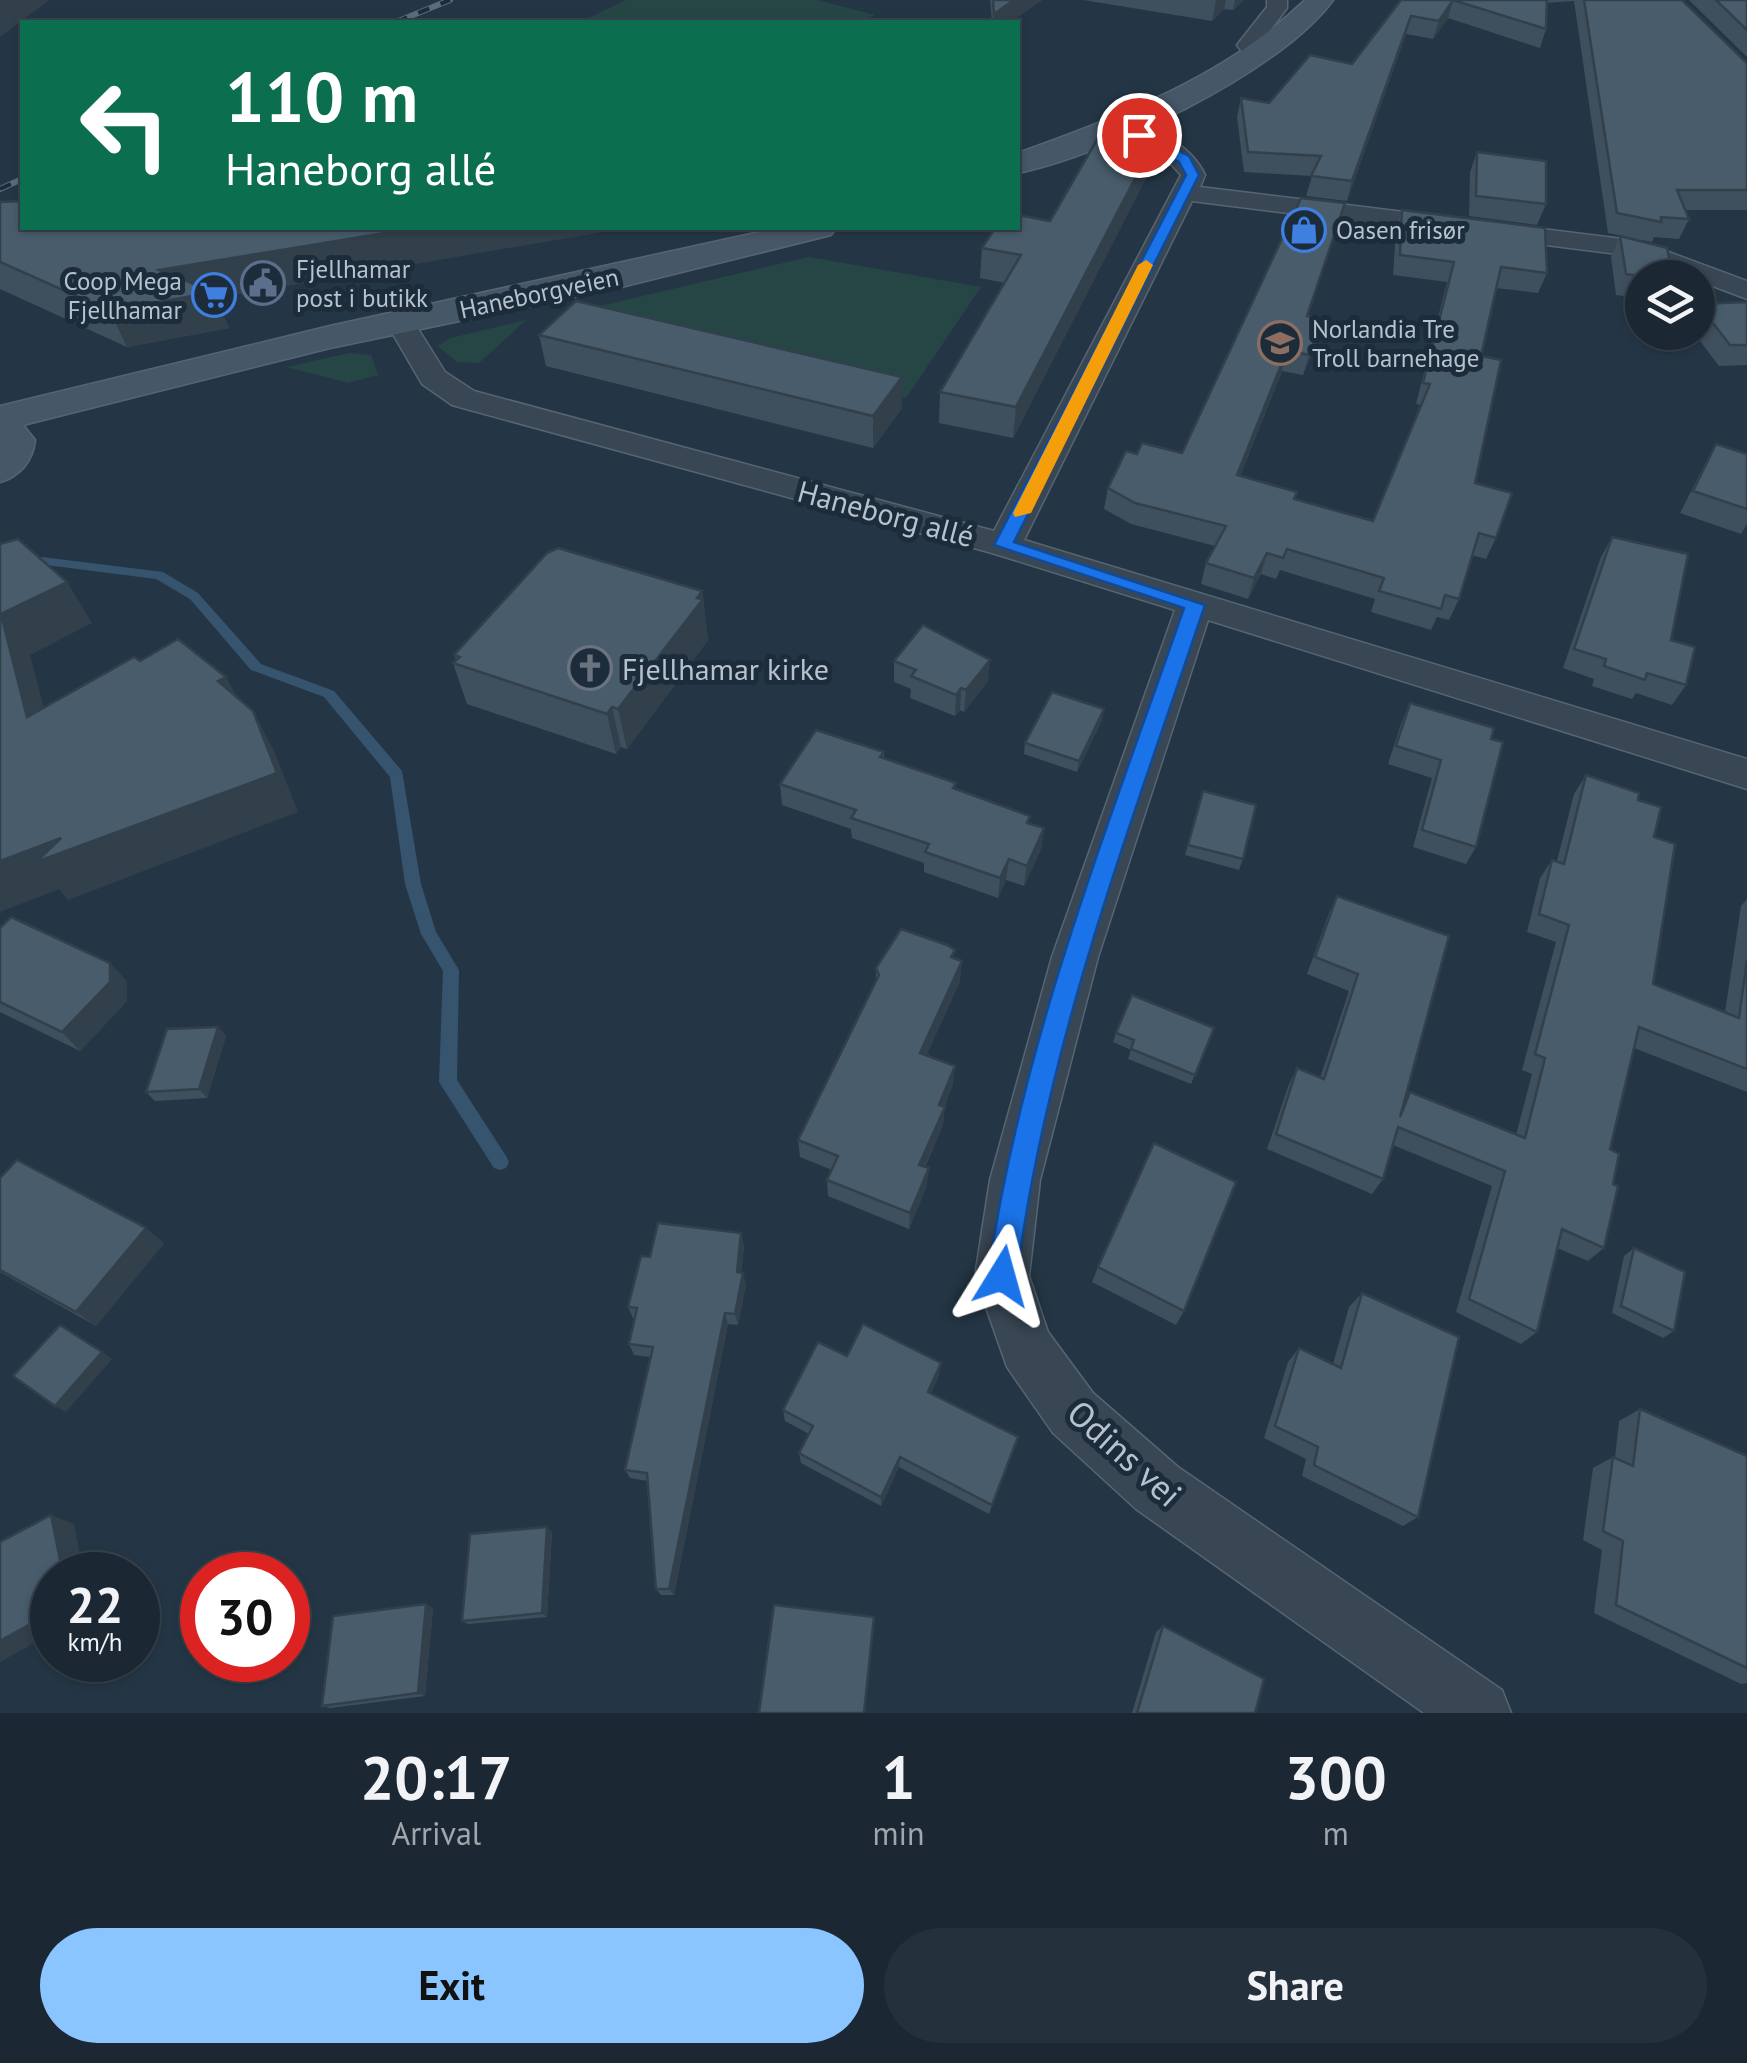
<!DOCTYPE html>
<html lang="en">
<head>
<meta charset="utf-8">
<style>
  :root { --surface:#1b2834; --page:#24303c; --text:#f1f3f6; --muted:#a0a6ac; --line:#39444f; --accent:#8ac5ff }
  body { margin:0; font-family:"PT Sans",sans-serif; background:var(--page); color:var(--text); height:100vh; display:flex; flex-direction:column; font-size:38px; white-space:nowrap }
  * { box-sizing:border-box; margin:0 }
  p { font-size:32px; color:var(--muted) }
  .icon { flex:none; width:55px; height:55px; fill:none; stroke:currentColor; stroke-width:2; stroke-linecap:round; stroke-linejoin:round }
  .map { position:relative; height:1713px; overflow:hidden }
  .panel { display:flex; flex-direction:column; background:var(--surface); flex:1 }
  .panel>* { flex:none }
  .banner { position:absolute; left:20px; top:20px; width:1000px; height:210px; border-radius:0px; box-shadow:0 2px 8px #0004,0 0 0 2px var(--line); background:#0b6e4f; color:#fff; overflow:hidden }
  .fabs { position:absolute; left:1625px; top:260px; display:grid; gap:20px }
  .fabs a { display:grid; place-items:center; width:90px; height:90px; border-radius:50%; background:var(--surface); box-shadow:0 2px 8px #0004,0 0 0 2px var(--line); font-size:50px }
  .speed { position:absolute; left:30px; top:1552px; display:flex; gap:20px; font-size:50px; font-weight:700; text-align:center }
  .speed>* { display:grid; place-content:center; width:130px; height:130px; border-radius:50%; background:var(--surface); box-shadow:0 2px 8px #0004,0 0 0 2px var(--line); line-height:1 }
  .speed small { font-size:25px; font-weight:400 }
  .speed .limit { border:15px solid #d22; background:#fff; color:#111 }
  .pin { position:absolute; display:grid; place-items:center; width:85px; height:85px; color:#fff; margin:-42px; border:5px solid #fff; border-radius:50%; box-shadow:0 2px 10px #0007 }
  .me { position:absolute; width:110px; margin:-55px; rotate:8deg; stroke-linejoin:round; filter:drop-shadow(0 0 8px #0008) }
  .turn { display:flex; align-items:center; gap:35px; height:210px; padding:0 40px; font-size:45px }
  .turn .icon { width:130px; height:130px; stroke-width:2.5 }
  .turn b { display:block; font-size:70px; line-height:85px }
  .eta { display:flex; justify-content:space-evenly; align-items:center; height:170px; text-align:center }
  .eta b { font-size:60px; font-weight:600; line-height:70px }
  .action { display:flex; gap:20px; margin-top:auto; padding:20px 40px }
  .action a { flex:1; height:115px; border-radius:60px; background:var(--accent); color:#111; font-size:40px; font-weight:600; line-height:115px; text-align:center }
  .action a+a { background:var(--page); color:var(--text) }
  .map>svg:first-child { display:block }
  .green { fill:#264646 }
  .lines { fill:none; stroke-linecap:round; stroke-linejoin:round }
  .stream { fill:#36546e; fill-rule:evenodd }
  .street-casing { stroke:#576572; stroke-width:3 }
  .secondary-casing { stroke:#576572; stroke-width:3 }
  .street { fill:#394754; fill-rule:evenodd }
  .secondary { fill:#465768; fill-rule:evenodd }
  .rail-casing { stroke:#5b6c7c; stroke-width:6 }
  .rail { stroke:#1d2c3a; stroke-width:4; stroke-dasharray:12; stroke-linecap:butt }
  .wall { fill:#3e4f5d }
  .shaded-wall { fill:#32404c }
  .building { fill:#485c6c; stroke:#32404c; stroke-width:2.5 }
  .route { fill:#1a73e8; stroke:#114b97; stroke-width:2.5 }
  .slow { fill:#f59e0b }
  .labels { text-anchor:middle; dominant-baseline:central; stroke-width:10; stroke-linejoin:round; paint-order:stroke }
  .far-poi-label { font-size:25px; fill:#b6c2ce; stroke:#1d2c3a; text-anchor:start }
  .far-street-label { font-size:25px; fill:#b6c2ce; stroke:#1d2c3a }
  .street-label { font-size:30px; fill:#b6c2ce; stroke:#1d2c3a }
  .poi-label { font-size:30px; fill:#b6c2ce; stroke:#1d2c3a; text-anchor:start }
  .near-street-label { font-size:35px; fill:#b6c2ce; stroke:#1d2c3a }
</style>
</head>
<body>
<div class="map">
<svg width="1747" height="1713" viewBox="0 0 1747 1713">
  <rect width="100%" height="100%" fill="#243645"/>
  <g class="green">
    <polygon points="626,0 817,0 875,15 862,22 580,22"/>
    <polygon points="809,257 981,287 906,398 566,314"/>
    <polygon points="526,320 479,363 457,362 438,346 451,338"/>
    <polygon points="349,353 371,355 378,375 348,383 287,367"/>
  </g>
  <g class="lines">
    <polygon class="stream" points="42,557 163,572 198,593 261,664 334,691 402,771 421,884 436,932 459,970 457,1080 506,1156 509,1162 506,1168 500,1170 494,1168 439,1082 443,971 421,934 405,884 390,777 324,697 251,670 190,599 156,579 38,564 36,561"/>
    <g class="street-casing">
      <g id="street">
        <polygon points="1267,0 1287,0 1287,8 1259,45 1268,56 1257,63 1249,61 1237,45 1267,7"/>
        <path d="M1114 117C1149 126 1189 141 1205 175L1200 187 1639 241 1747 281V299L1634 256 1192 201 1024 540 1747 759V789L1208 620 1098 957 1040 1180 1029 1276 1048 1332 1093 1393 1178 1467 1502 1690 1511 1713H1424L1136 1509 1053 1433 1007 1367 975 1276 990 1180 1052 957 1175 610 992 553 452 405 422 384 386 322 400 313 410 316 445 372 474 391 994 531 1181 175 1162 154 1106 129 1102 124Z"/>
      </g>
    </g>
    <g class="secondary-casing">
      <g id="secondary">
        <path d="M1305 0H1333C1280 73 1105 155 1018 173V153C1120 116 1225 77 1305 0Z"/>
        <path d="M778 228H836L831 235 617 288 330 348 23 425 35 440C33 461 19 477 0 482V406L330 326Z"/>
      </g>
    </g>
    <use href="#street" class="street"/>
    <use href="#secondary" class="secondary"/>
    <g class="rail-casing">
      <g id="rail">
        <polyline points="396,22 450,0"/>
        <polyline points="0,189 22,179"/>
      </g>
    </g>
    <use href="#rail" class="rail"/>
  </g>
  <g class="wall">
    <polygon points="990,0 1042,0 1010,22 992,22"/>
    <polygon points="1083,0 1244,0 1233,10 1224,9 1212,21"/>
    <polygon points="1401,0 1682,0 1747,63 1747,210 1685,210 1689,219 1679,239 1654,237 1652,242 1608,233 1574,1 1546,3 1546,29 1540,48 1448,18 1433,39 1406,34 1347,201 1306,196 1312,176 1244,172 1237,117 1241,98 1269,103 1352,64"/>
    <polygon points="1689,0 1747,0 1747,57"/>
    <polygon points="1477,152 1546,204 1537,225 1469,216 1470,172"/>
    <polygon points="1151,168 1013,438 939,423 940,392 1005,283 980,278 982,248 1050,221"/>
    <polygon points="0,202 216,298 229,328 127,347 0,289"/>
    <polygon points="1345,203 1308,316 1317,340 1303,375 1282,371 1240,476 1297,492 1295,500 1373,521 1422,405 1416,404 1447,282 1393,275 1396,230 1402,210 1547,273 1538,293 1496,288 1481,356 1475,483 1496,538 1486,559 1472,555 1459,599 1449,620 1437,617 1431,630 1371,612 1375,599 1280,570 1276,579 1261,574 1248,599 1201,584 1206,563 1215,546 1131,524 1104,509 1108,488 1137,454 1182,453"/>
    <polygon points="1620,236 1673,278 1642,278 1642,299 1616,295 1611,257"/>
    <polygon points="1747,302 1747,365 1719,366 1693,332 1698,332 1698,304"/>
    <polygon points="539,335 902,408 873,448 546,366"/>
    <polygon points="1716,444 1747,454 1747,524 1741,534 1680,513 1704,466"/>
    <polygon points="1612,537 1671,640 1686,685 1672,705 1636,693 1632,699 1592,686 1594,679 1563,668 1601,557"/>
    <polygon points="702,591 708,640 627,749 621,747 616,754 467,704 453,663 456,660 454,655"/>
    <polygon points="894,661 988,681 964,712 960,710 955,716 910,698 911,689 894,682"/>
    <polygon points="1410,703 1491,739 1476,847 1466,864 1413,847 1432,778 1388,764 1402,721"/>
    <polygon points="1102,720 1077,772 1024,754 1025,743"/>
    <polygon points="884,752 884,758 956,783 955,789 1029,824 1044,828 1041,849 1024,886 1006,880 998,898 924,872 924,863 852,838 851,829 782,805 780,784"/>
    <polygon points="1586,775 1638,800 1654,837 1653,984 1725,1012 1741,906 1747,899 1747,1092 1634,1048 1610,1149 1613,1184 1604,1248 1588,1261 1557,1248 1537,1332 1521,1344 1456,1312 1492,1186 1393,1145 1383,1179 1372,1194 1267,1149 1289,1084 1297,1068 1320,1078 1349,991 1307,974 1329,913 1337,896 1405,1100 1410,1092 1516,1135 1532,1074 1522,1070 1556,942 1527,932 1540,878 1552,860 1557,861 1574,794"/>
    <polygon points="1203,791 1243,859 1239,870 1185,855"/>
    <polygon points="0,928 110,963 127,982 127,1001 80,1051 0,1012"/>
    <polygon points="954,958 960,981 926,1056 953,1084 944,1107 943,1125 925,1167 927,1185 909,1229 828,1196 827,1180 832,1170 800,1157 798,1140 876,981 876,968"/>
    <polygon points="218,1027 226,1036 207,1098 155,1101 146,1092"/>
    <polygon points="1214,1028 1191,1084 1128,1059 1131,1050 1113,1042 1116,1033"/>
    <polygon points="0,1178 164,1243 96,1326 0,1272"/>
    <polygon points="744,1245 741,1273 746,1284 738,1325 728,1324 674,1595 661,1595 656,1589 648,1481 630,1478 625,1470 650,1357 634,1355 629,1344 635,1318 633,1318 628,1307 650,1257"/>
    <polygon points="1634,1248 1674,1331 1663,1338 1612,1313 1624,1256"/>
    <polygon points="1098,1267 1184,1311 1176,1325 1092,1282"/>
    <polygon points="1362,1293 1418,1517 1403,1526 1302,1476 1306,1459 1264,1438 1288,1362 1299,1348 1333,1364 1349,1307"/>
    <polygon points="847,1356 939,1375 931,1393 1018,1437 989,1514 899,1467 881,1506 801,1463 799,1453 809,1434 785,1421 783,1410"/>
    <polygon points="1640,1409 1747,1456 1747,1683 1741,1684 1594,1613 1602,1550 1583,1540 1593,1468 1613,1457 1615,1458 1619,1421"/>
    <polygon points="552,1532 547,1617 468,1624 462,1621"/>
    <polygon points="426,1604 433,1608 425,1696 330,1708 322,1706"/>
    <polygon points="1163,1626 1255,1713 1132,1713 1156,1632"/>
  </g>
  <g class="shaded-wall">
    <polygon points="0,0 49,0 0,37"/>
    <polygon points="1014,0 1042,0 1010,22 993,22 994,14"/>
    <polygon points="1216,0 1226,0 1224,9 1212,21"/>
    <polygon points="1235,0 1244,0 1233,10"/>
    <polygon points="1453,0 1448,18 1433,39 1439,21"/>
    <polygon points="1411,16 1406,34 1347,201 1352,181"/>
    <polygon points="1155,140 1151,168 1013,438 1016,407"/>
    <polygon points="415,228 626,228 216,298 229,328 127,347 110,311 159,270"/>
    <polygon points="1323,319 1317,340 1303,375 1309,355"/>
    <polygon points="1287,350 1282,371 1232,496 1237,475"/>
    <polygon points="902,377 902,408 873,448 873,416"/>
    <polygon points="1267,553 1261,574 1248,599 1254,578"/>
    <polygon points="67,582 92,623 30,655 57,757 27,717 1,614"/>
    <polygon points="702,591 708,640 627,749 618,709"/>
    <polygon points="990,660 988,681 964,712 966,690"/>
    <polygon points="226,677 247,717 218,681"/>
    <polygon points="961,688 960,710 955,716 956,695"/>
    <polygon points="612,707 621,747 616,754 607,714"/>
    <polygon points="1104,709 1102,720 1077,772 1079,761"/>
    <polygon points="253,711 274,751 298,812 68,900 59,889 0,912 0,861"/>
    <polygon points="1044,828 1041,849 1024,886 1027,866"/>
    <polygon points="1009,859 1006,880 998,898 1000,878"/>
    <polygon points="962,961 960,981 919,1072 920,1053"/>
    <polygon points="110,963 127,982 127,1001 80,1051 62,1032"/>
    <polygon points="218,1027 226,1036 207,1098 199,1089"/>
    <polygon points="955,1066 953,1084 937,1122 939,1105"/>
    <polygon points="945,1107 943,1125 918,1181 919,1165"/>
    <polygon points="929,1168 927,1185 909,1229 910,1213"/>
    <polygon points="146,1228 164,1243 96,1326 76,1312"/>
    <polygon points="741,1233 744,1245 740,1283 737,1272"/>
    <polygon points="743,1273 746,1284 738,1325 735,1314"/>
    <polygon points="725,1313 728,1324 674,1595 669,1589"/>
    <polygon points="102,1352 112,1359 66,1412 55,1406"/>
    <polygon points="941,1363 939,1375 927,1403 928,1392"/>
    <polygon points="900,1457 899,1467 881,1506 881,1497"/>
    <polygon points="51,1515 74,1524 84,1575 63,1575"/>
    <polygon points="547,1527 552,1532 547,1617 542,1613"/>
    <polygon points="426,1604 433,1608 425,1696 418,1693"/>
    <polygon points="52,1612 52,1633 0,1662 0,1641"/>
  </g>
  <g class="building">
    <polygon points="993,0 1014,0 994,14"/>
    <polygon points="1401,0 1547,0 1546,29 1453,0 1439,21 1411,16 1352,181 1311,176 1321,156 1248,152 1241,98 1269,103 1310,55 1352,64"/>
    <polygon points="1584,0 1682,0 1747,63 1747,190 1677,190 1689,219 1661,217 1661,222 1617,213"/>
    <polygon points="1716,0 1747,0 1747,30"/>
    <polygon points="1102,131 1155,140 1016,407 940,392 1021,255 982,248 995,228 1018,228 1018,215 1050,221"/>
    <polygon points="1477,152 1546,161 1546,204 1476,196"/>
    <polygon points="1301,198 1345,203 1307,316 1323,319 1309,355 1287,350 1237,475 1297,492 1294,499 1373,521 1430,384 1423,383 1454,262 1400,255 1402,210 1545,228 1547,273 1501,267 1481,356 1501,360 1475,483 1512,493 1496,538 1479,533 1459,599 1445,595 1441,609 1379,591 1384,578 1287,549 1283,558 1267,553 1254,578 1206,563 1226,526 1135,503 1108,488 1126,451 1137,454 1142,443 1182,453"/>
    <polygon points="22,201 22,228 415,228 159,270 214,292 110,311 0,262 0,202"/>
    <polygon points="1620,236 1667,248 1673,278 1651,278 1626,274"/>
    <polygon points="576,301 902,377 873,416 539,335"/>
    <polygon points="1747,302 1747,345 1730,345 1698,304"/>
    <polygon points="1716,444 1747,454 1747,509 1693,491"/>
    <polygon points="1612,537 1688,554 1671,640 1695,647 1686,685 1647,673 1645,680 1604,666 1606,659 1574,649"/>
    <polygon points="18,539 67,582 1,614 27,717 134,657 140,661 178,639 226,677 218,681 253,711 277,773 36,862 61,838 0,861 0,544"/>
    <polygon points="558,548 702,591 697,598 703,599 618,709 612,707 607,714 453,663 460,657 454,655 547,553"/>
    <polygon points="923,625 990,660 966,690 961,688 956,695 911,676 916,670 894,661"/>
    <polygon points="1052,692 1104,709 1079,761 1025,743"/>
    <polygon points="1410,703 1494,728 1491,739 1503,742 1476,847 1422,830 1441,760 1396,746"/>
    <polygon points="816,730 884,752 880,757 956,783 953,788 1030,816 1027,823 1044,828 1027,866 1009,859 1000,878 925,852 929,844 851,818 856,810 780,784"/>
    <polygon points="1586,775 1639,793 1638,800 1661,807 1654,837 1675,844 1653,984 1739,1018 1747,960 1747,1069 1639,1027 1610,1149 1619,1154 1613,1184 1618,1186 1604,1248 1562,1229 1537,1332 1469,1299 1505,1171 1398,1127 1383,1179 1276,1134 1297,1068 1324,1079 1358,974 1315,957 1337,896 1449,936 1400,1117 1410,1092 1525,1138 1545,1058 1535,1054 1569,925 1539,914 1552,860 1564,864"/>
    <polygon points="1203,791 1256,805 1243,859 1188,845"/>
    <polygon points="11,917 110,963 110,982 62,1032 0,1002 0,928"/>
    <polygon points="901,929 947,945 955,950 951,957 962,961 920,1053 955,1066 939,1105 945,1107 919,1165 929,1168 910,1213 827,1180 838,1156 798,1140 879,975 876,968"/>
    <polygon points="1132,995 1214,1028 1195,1075 1131,1049 1134,1040 1116,1033"/>
    <polygon points="218,1027 199,1089 146,1092 167,1029"/>
    <polygon points="1154,1143 1236,1182 1184,1311 1098,1267"/>
    <polygon points="17,1160 146,1228 76,1312 0,1270 0,1178"/>
    <polygon points="658,1223 741,1233 737,1272 743,1273 735,1314 725,1313 669,1589 656,1589 647,1473 625,1470 653,1347 629,1344 637,1308 628,1307 641,1256 650,1257"/>
    <polygon points="1634,1248 1685,1272 1674,1331 1621,1306"/>
    <polygon points="1362,1293 1459,1337 1418,1517 1314,1465 1318,1447 1275,1426 1299,1348 1341,1368"/>
    <polygon points="863,1324 941,1363 928,1392 1018,1437 992,1505 900,1457 881,1497 799,1453 813,1426 783,1410 818,1342 847,1356"/>
    <polygon points="60,1325 102,1352 55,1406 13,1376"/>
    <polygon points="1640,1409 1747,1456 1747,1668 1616,1605 1623,1541 1603,1531 1613,1457 1633,1466"/>
    <polygon points="51,1515 63,1575 52,1575 52,1612 0,1641 0,1542"/>
    <polygon points="547,1527 542,1613 462,1621 470,1534"/>
    <polygon points="426,1604 418,1693 322,1706 333,1616"/>
    <polygon points="774,1605 874,1617 864,1713 759,1713"/>
    <polygon points="1163,1626 1264,1679 1255,1713 1137,1713"/>
  </g>
  <path class="route" d="M1139 131 1189 156 1199 175 1014 542 1205 605C1131 825 1046 1045 1017 1276L1012 1286 1002 1290 992 1286 988 1276C1020 1046 1108 827 1184 608L994 545 1186 175 1179 162 1134 138Z"/>
  <polygon class="slow" points="1146,260 1153,265 1031,513 1015,517 1013,513 1138,265"/>
  <defs>
    <g id="shop-ring" transform="scale(2.25)"><circle r="9.5" fill="#1d2c3a" stroke="#3f7fe0" stroke-width="1.5"/><path d="M-5-2.5h2.3a2.7 3.5 0 0 1 5.4 0H5L5.5 6h-11ZM-1.5-2.5h3a1.5 2.3 0 0 0-3 0Z" fill="#3f7fe0"/></g>
    <g id="civic-ring" transform="scale(2.25)"><circle r="9.5" fill="#1d2c3a" stroke="#5c6f8a" stroke-width="1.5"/><path d="M-.6-6.5H3V-4.5H.6V-3L4-1V1h2V6H-6V1h2V-1L-.6-3ZM-1.2 2.5V6h2.4V2.5Z" fill="#5c6f8a"/></g>
    <g id="supermarket-ring" transform="scale(2.25)"><circle r="9.5" fill="#1d2c3a" stroke="#3f7fe0" stroke-width="1.5"/><path d="M-6-5.5h2.5l.6 2H6L4.5 2H-2.5L-4.4-4H-6ZM-1.5 3.2a1.3 1.3 0 1 0 .1 0ZM3 3.2a1.3 1.3 0 1 0 .1 0Z" fill="#3f7fe0"/></g>
    <g id="school-ring" transform="scale(2.25)"><circle r="9.5" fill="#1d2c3a" stroke="#8d6e63" stroke-width="1.5"/><path d="M0-5L7-2L0 1L-7-2ZM-4 1L0 2.5L4 1V4Q0 6-4 4Z" fill="#8d6e63"/></g>
    <g id="church-ring" transform="scale(2.25)"><circle r="9.5" fill="#1d2c3a" stroke="#6b7280" stroke-width="1.5"/><path d="M-1.2-6h2.4v3.5h3.3v2.4h-3.3V6h-2.4V-.1h-3.3v-2.4h3.3Z" fill="#6b7280"/></g>
  </defs>
  <g fill-rule="evenodd">
    <use href="#shop-ring" x="1304" y="230"/>
    <use href="#civic-ring" x="263" y="283"/>
    <use href="#supermarket-ring" x="214" y="295"/>
    <use href="#school-ring" x="1280" y="343"/>
    <use href="#church-ring" x="590" y="668"/>
  </g>
  <g class="labels">
    <g class="far-poi-label">
      <text x="1336" y="230">Oasen frisør</text>
      <text x="296" y="269">Fjellhamar<tspan x="296" dy="29">post i butikk</tspan></text>
      <text x="182" y="281" text-anchor="end">Coop Mega<tspan x="182" dy="29">Fjellhamar</tspan></text>
      <text x="1312" y="329">Norlandia Tre<tspan x="1312" dy="29">Troll barnehage</tspan></text>
    </g>
    <g class="far-street-label">
      <text transform="translate(539 293) rotate(-12)">Haneborgveien</text>
    </g>
    <g class="street-label">
      <text transform="translate(886 513) rotate(15)">Haneborg allé</text>
    </g>
    <g class="poi-label">
      <text x="622" y="668">Fjellhamar kirke</text>
    </g>
    <g class="near-street-label">
      <text transform="translate(1125 1453) rotate(42)">Odins vei</text>
    </g>
  </g>
</svg>
<div class="fabs">
<a><svg class="icon" aria-label="layers" viewBox="0 0 24 24"><path d="M12 4l9 5-9 5-9-5zM3 14l9 5 9-5"/></svg></a>
</div>
<div class="speed"><div>22<small>km/h</small></div><div class="limit">30</div></div>
<div class="pin" style="left:1139px;top:135px;background:#d93025"><svg class="icon" aria-label="arrive" viewBox="0 0 24 24"><path d="M6 21V4h12l-3 4 3 4H6"/></svg></div>
<svg class="me" style="left:1002px;top:1276px" viewBox="-20 -20 40 40"><path d="M0-17L14 15 0 8-14 15z" fill="#1a73e8" stroke="#fff" stroke-width="4"/></svg>
<div class="banner">
<div class="turn"><svg class="icon" aria-label="left" viewBox="0 0 24 24"><path d="M17 20v-9H6M10 6l-5 5 5 5"/></svg><div><b>110 m</b>Haneborg allé</div></div>
</div>
</div>
<section class="panel">
<div class="eta">
<div><b>20:17</b><p>Arrival</p></div>
<div><b>1</b><p>min</p></div>
<div><b>300</b><p>m</p></div>
</div>
<div class="action"><a>Exit</a><a>Share</a></div>
</section>
</body>
</html>
